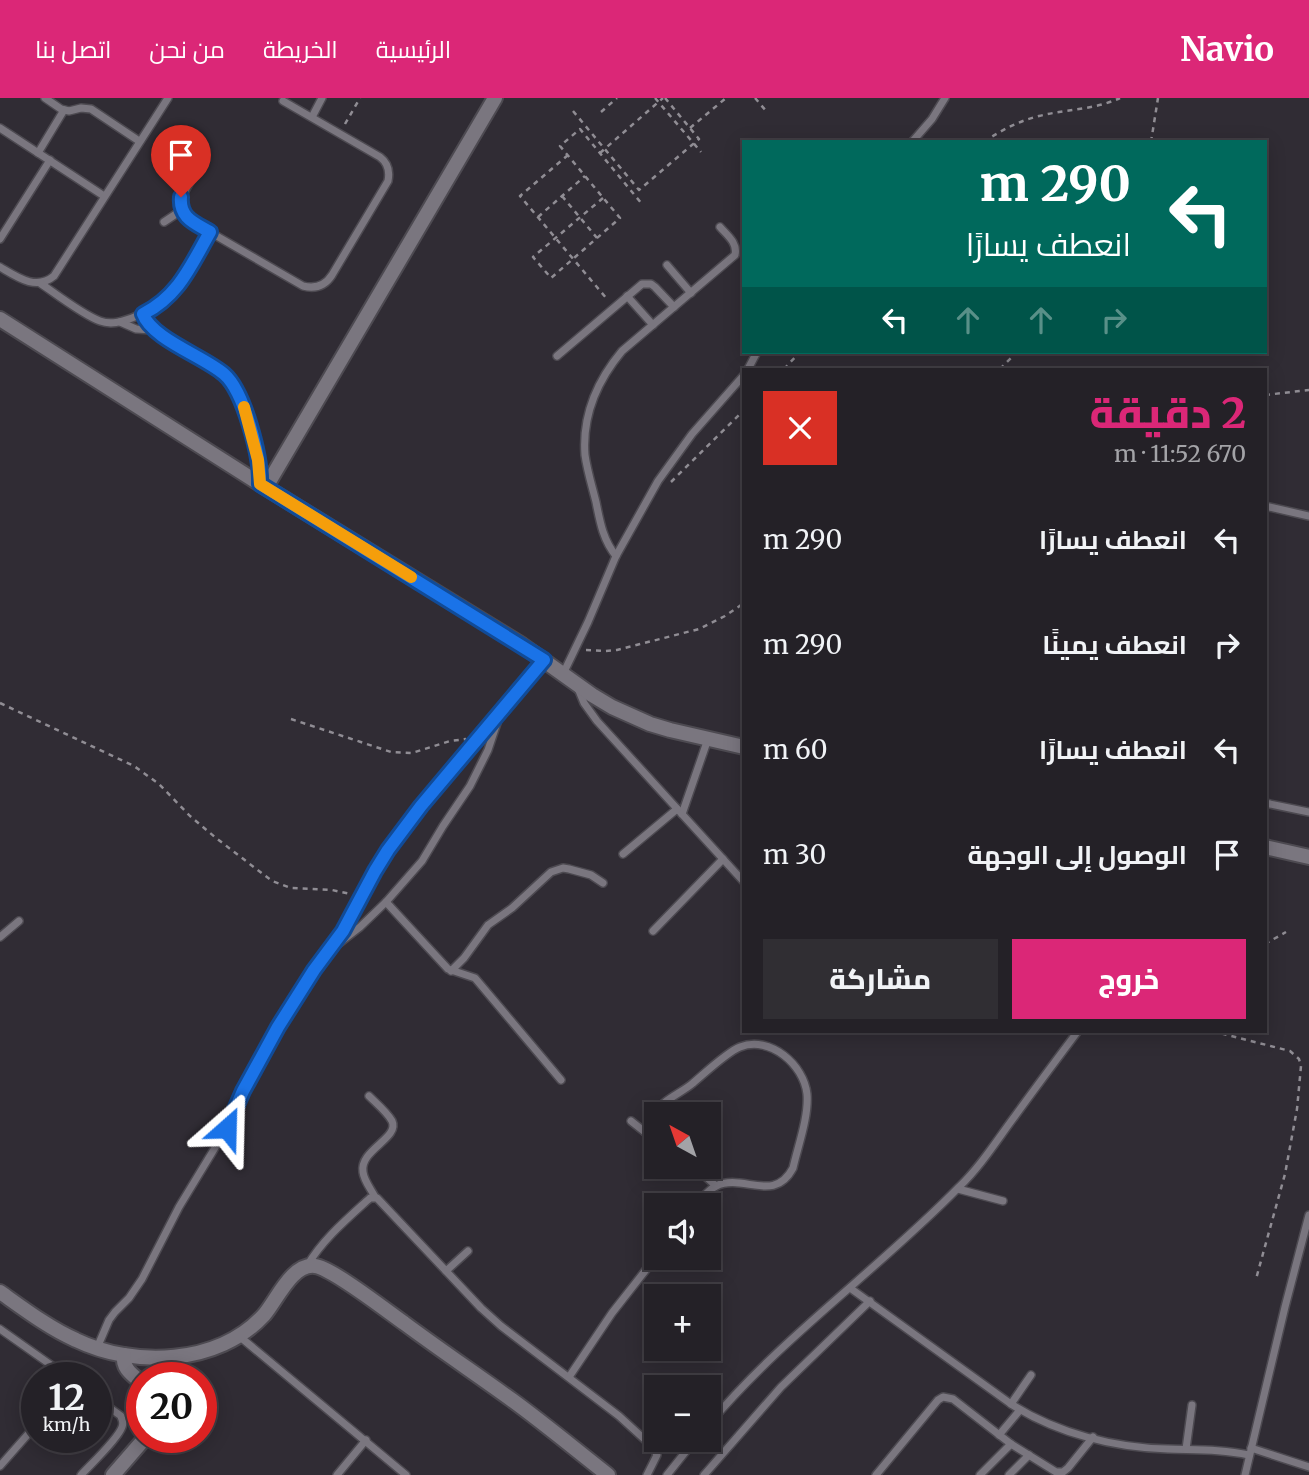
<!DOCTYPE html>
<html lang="ar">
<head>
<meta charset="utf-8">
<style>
  :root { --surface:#242127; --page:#302e33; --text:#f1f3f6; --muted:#a3a3a7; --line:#413e44; --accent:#db2777 }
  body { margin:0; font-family:Merriweather,Cairo,serif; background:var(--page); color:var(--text); direction:rtl; height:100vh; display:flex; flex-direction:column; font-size:26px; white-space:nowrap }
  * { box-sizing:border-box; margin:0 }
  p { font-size:23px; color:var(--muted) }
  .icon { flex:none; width:38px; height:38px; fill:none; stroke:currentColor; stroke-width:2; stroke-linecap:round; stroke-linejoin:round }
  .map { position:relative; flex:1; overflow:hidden; direction:ltr }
  .side { position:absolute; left:742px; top:270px; width:525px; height:665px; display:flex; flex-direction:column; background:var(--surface); border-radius:0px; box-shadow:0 4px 18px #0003,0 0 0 2px var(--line); direction:rtl }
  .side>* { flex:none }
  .banner { position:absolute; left:742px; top:42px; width:525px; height:214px; border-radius:0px; box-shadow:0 4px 18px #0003,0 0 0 2px var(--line); direction:rtl; background:#00695c; color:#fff; overflow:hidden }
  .needle { width:46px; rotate:320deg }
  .tools { position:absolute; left:644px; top:1004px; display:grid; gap:14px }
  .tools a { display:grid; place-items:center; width:77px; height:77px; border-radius:0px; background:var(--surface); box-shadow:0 4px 18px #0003,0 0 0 2px var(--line); font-size:35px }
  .speed { position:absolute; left:21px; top:1264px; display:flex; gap:14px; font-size:35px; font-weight:700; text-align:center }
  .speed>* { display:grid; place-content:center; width:91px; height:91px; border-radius:50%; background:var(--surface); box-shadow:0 4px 18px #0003,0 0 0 2px var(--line); line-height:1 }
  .speed small { font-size:18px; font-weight:400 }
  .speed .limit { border:10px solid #d22; background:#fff; color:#111 }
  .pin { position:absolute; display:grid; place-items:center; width:60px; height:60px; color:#fff; margin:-72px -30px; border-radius:50% 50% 50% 0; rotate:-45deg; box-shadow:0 0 7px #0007 }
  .pin .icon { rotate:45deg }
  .me { position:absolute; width:77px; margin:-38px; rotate:25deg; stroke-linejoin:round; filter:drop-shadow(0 0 5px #0008) }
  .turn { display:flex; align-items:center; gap:24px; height:147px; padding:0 21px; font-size:32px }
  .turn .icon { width:91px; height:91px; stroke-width:2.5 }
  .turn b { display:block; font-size:49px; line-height:60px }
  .lanes { display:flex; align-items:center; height:66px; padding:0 21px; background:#0003; justify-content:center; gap:35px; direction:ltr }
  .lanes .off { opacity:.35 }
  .round { display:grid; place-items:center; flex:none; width:74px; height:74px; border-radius:0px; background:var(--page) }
  .head { display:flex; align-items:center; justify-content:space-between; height:119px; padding:0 21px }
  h1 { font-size:42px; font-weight:800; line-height:52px; color:var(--accent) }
  .cta { display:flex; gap:14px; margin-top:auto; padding:14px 21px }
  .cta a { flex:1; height:80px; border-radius:0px; background:var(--accent); color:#fff; font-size:28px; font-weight:800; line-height:80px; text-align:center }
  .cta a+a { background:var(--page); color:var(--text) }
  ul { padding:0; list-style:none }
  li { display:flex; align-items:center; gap:21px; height:105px; padding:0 21px }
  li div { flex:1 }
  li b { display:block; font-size:26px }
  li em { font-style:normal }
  header { display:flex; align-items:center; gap:42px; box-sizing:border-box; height:98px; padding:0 35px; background:var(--accent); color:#fff }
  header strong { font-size:33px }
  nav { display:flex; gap:38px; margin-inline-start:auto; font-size:24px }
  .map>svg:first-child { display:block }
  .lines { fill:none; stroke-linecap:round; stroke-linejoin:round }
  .lane-casing { stroke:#4d4a51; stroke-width:10 }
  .street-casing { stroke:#4d4a51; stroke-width:18 }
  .path { stroke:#908d94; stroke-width:2.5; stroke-dasharray:5 5; stroke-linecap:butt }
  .lane { stroke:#7a767f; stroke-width:7 }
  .street { stroke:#7a767f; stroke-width:14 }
  .route-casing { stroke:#114b97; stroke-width:18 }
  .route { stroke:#1a73e8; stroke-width:12 }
  .slow { stroke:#f59e0b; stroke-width:12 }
</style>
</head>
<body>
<header>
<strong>Navio</strong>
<nav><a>الرئيسية</a><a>الخريطة</a><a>من نحن</a><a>اتصل بنا</a></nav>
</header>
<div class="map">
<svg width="1309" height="1377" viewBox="0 0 1309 1377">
  <rect width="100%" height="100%" fill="#302c34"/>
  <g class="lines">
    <g class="lane-casing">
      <g id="lane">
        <polyline points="45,0 61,11 69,13 81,10 91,11 139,43"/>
        <polyline points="312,19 322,0"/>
        <polyline points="0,30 104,98"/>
        <polyline points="912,44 932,21 945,0"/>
        <polyline points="38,55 64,12"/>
        <path d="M197 73C187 89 173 105 189 122L303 188C315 191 325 188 332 177L388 83C390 73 388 65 380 59L283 3"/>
        <polyline points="164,124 182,112"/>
        <polyline points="0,141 50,62"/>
        <polyline points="667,167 691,195"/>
        <path d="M0 169C17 179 36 193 54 178L168 0"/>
        <path d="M40 185C56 196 83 217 100 223 111 227 121 224 132 220 177 204 187 173 210 134"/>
        <polyline points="627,198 653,227"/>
        <path d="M143 216 146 224 154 232 217 270C224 276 231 282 236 290 247 307 260 364 260 385"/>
        <polyline points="120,224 136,231 153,232"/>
        <polyline points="557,258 642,186 651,186 655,189 674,209"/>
        <polyline points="748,271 757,254"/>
        <polyline points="1265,408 1309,418"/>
        <path d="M616 458C603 442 600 424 596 404 592 388 587 372 585 357 582 317 597 283 622 253L735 157C738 145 727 137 720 129"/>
        <polyline points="563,576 588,524 616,458 658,383 692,336 744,277"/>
        <polyline points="577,588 584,605 597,623 744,784"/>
        <polyline points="1265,705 1309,714"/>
        <polyline points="682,716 708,641"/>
        <polyline points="623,756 677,711"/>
        <polyline points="386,804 448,871 475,880 561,982"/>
        <polyline points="653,833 723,761"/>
        <polyline points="0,839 19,823"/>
        <polyline points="338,846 360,829 386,804 422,763 443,728 470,688 488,652 500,616"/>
        <polyline points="451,873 464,860 488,827 512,810 551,774 563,770 569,771 591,777 603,785"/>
        <path d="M369 998C376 1005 387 1014 392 1023 400 1040 359 1052 363 1074 364 1083 371 1091 375 1099"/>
        <polyline points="631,1023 655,1042"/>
        <path d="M655 1041C653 1032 651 1023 655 1015 661 1003 683 994 693 985 705 975 727 954 740 949 770 937 804 967 807 996 809 1018 798 1048 793 1070 774 1106 743 1075 716 1088 708 1092 702 1100 697 1108"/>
        <polyline points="695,1069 716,1088"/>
        <polyline points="958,1091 1003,1103"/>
        <path d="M307 1168C323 1141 347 1121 370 1100H377L481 1210 501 1228 619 1318 653 1349 657 1357 647 1377"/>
        <polyline points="446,1173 468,1153"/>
        <path d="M850 1190 1011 1306C1056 1335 1115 1350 1168 1351 1196 1352 1222 1351 1249 1357"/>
        <polyline points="0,1231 68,1279"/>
        <polyline points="239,1238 406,1377"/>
        <polyline points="97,1250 109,1222 115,1214 129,1200 142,1181 179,1109 227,1030 243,993 278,929 314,872 343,833 375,773 388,753 421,708 544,562"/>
        <polyline points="569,1279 612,1215 656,1159"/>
        <polyline points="1011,1306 1031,1277"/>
        <path d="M709 1326C783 1238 879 1171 959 1089 981 1068 997 1042 1015 1018 1036 989 1057 961 1078 933"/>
        <polyline points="999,1337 1020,1312"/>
        <polyline points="1251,1350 1309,1369"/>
        <polyline points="1186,1351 1192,1307"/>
        <polyline points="0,1368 37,1326"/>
        <path d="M81 1377C90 1367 118 1341 122 1329 124 1324 122 1323 121 1318L96 1300"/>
        <polyline points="337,1377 366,1342"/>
        <polyline points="667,1377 695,1342"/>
        <polyline points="704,1377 781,1289 870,1203"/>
        <polyline points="876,1377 938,1302 943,1299 953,1301 1011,1346 1056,1374 1063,1374 1068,1370 1093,1339"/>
        <polyline points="980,1377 1011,1346"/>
        <polyline points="1009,1377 1029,1357"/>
        <polyline points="1245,1377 1285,1209 1309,1117"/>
      </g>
    </g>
    <g class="street-casing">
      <g id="street">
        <polyline points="0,221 260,386 522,547 592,597 612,609 650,626 670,632 744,649"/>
        <polyline points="266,389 495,0"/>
        <polyline points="1265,749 1309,759"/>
        <path d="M0 1194C24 1211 49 1230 76 1242 134 1270 218 1267 264 1217 277 1202 292 1165 315 1168 332 1170 387 1213 404 1225 439 1251 476 1276 512 1302 545 1326 576 1352 608 1377"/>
        <path d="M124 1257C122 1271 133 1277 142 1285"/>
        <polyline points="113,1377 146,1339"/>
      </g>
    </g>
    <g class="path">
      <polyline points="655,0 701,54"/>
      <polyline points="755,0 767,14"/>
      <polyline points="573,13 639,92 699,41 665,0"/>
      <polyline points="601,14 617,0"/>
      <polyline points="345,26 360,0"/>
      <polyline points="690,30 726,0"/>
      <path d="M984 44C1001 32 1019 23 1039 18 1067 11 1094 12 1120 0"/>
      <polyline points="1151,44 1158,0"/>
      <polyline points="600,55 663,0"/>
      <polyline points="568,57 520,98 607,201"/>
      <polyline points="562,98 597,140"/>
      <polyline points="603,100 533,159 551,180 620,120 560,48 580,31 642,106"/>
      <polyline points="538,119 585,78"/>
      <polyline points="784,271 800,254"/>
      <polyline points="1000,271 1017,254"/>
      <polyline points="1265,297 1309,292"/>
      <polyline points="671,384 744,312"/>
      <polyline points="586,552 605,553 617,552 699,531 725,518 744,505"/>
      <polyline points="0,605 134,668 159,686 190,718 216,740 272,783 291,790 332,792 351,796"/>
      <polyline points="291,621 391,654 412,655 450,643 466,641"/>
      <polyline points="1265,846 1286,834"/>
      <polyline points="1212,933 1290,953 1299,961 1301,968 1297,1011 1285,1076 1256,1181"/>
    </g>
    <use href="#lane" class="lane"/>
    <use href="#street" class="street"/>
  </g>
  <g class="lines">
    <g class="route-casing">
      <path id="route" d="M181 99C179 120 195 125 210 134 191 167 179 198 143 216 152 241 203 258 224 276 244 293 261 359 260 386L544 562 421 708 388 752 375 773 343 833 314 872 278 929 243 993 227 1030"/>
    </g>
    <use href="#route" class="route"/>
    <polyline class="slow" points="244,309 258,362 260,386 411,479"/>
  </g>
</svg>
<div class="tools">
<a><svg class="needle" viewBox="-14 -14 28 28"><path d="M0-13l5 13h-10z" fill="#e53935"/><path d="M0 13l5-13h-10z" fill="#a3a3a7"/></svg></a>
<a><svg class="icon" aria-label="sound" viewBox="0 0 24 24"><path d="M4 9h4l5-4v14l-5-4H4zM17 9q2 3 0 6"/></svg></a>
<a>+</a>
<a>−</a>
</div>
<div class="speed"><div>12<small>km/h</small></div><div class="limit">20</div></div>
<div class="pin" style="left:181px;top:99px;background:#d93025"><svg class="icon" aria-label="arrive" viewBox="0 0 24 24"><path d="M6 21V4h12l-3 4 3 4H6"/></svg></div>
<svg class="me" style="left:227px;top:1030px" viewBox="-20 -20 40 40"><path d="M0-17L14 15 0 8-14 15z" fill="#1a73e8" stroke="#fff" stroke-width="4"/></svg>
<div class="banner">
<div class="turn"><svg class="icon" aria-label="left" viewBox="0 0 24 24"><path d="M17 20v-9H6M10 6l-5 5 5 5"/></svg><div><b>290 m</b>انعطف يسارًا</div></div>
<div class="lanes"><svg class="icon" aria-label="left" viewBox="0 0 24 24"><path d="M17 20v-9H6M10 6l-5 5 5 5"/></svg><svg class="icon off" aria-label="ahead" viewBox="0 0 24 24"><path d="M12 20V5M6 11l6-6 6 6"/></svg><svg class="icon off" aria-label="ahead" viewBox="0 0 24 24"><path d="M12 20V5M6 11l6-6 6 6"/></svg><svg class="icon off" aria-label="right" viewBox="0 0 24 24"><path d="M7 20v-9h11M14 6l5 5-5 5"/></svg></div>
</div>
<section class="side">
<div class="head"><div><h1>2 دقيقة</h1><p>670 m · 11:52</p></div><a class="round" style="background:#d93025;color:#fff"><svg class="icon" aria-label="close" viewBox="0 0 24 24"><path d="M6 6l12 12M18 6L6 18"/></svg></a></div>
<ul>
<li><svg class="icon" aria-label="left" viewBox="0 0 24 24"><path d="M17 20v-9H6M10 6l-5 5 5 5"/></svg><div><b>انعطف يسارًا</b></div><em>290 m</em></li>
<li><svg class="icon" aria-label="right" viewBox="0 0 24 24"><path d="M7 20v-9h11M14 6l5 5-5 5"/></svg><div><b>انعطف يمينًا</b></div><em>290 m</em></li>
<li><svg class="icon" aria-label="left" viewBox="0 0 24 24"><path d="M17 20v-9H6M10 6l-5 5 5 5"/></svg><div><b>انعطف يسارًا</b></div><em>60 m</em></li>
<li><svg class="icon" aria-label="arrive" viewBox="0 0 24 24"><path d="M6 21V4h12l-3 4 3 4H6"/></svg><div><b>الوصول إلى الوجهة</b></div><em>30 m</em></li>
</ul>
<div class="cta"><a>خروج</a><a>مشاركة</a></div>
</section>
</div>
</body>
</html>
